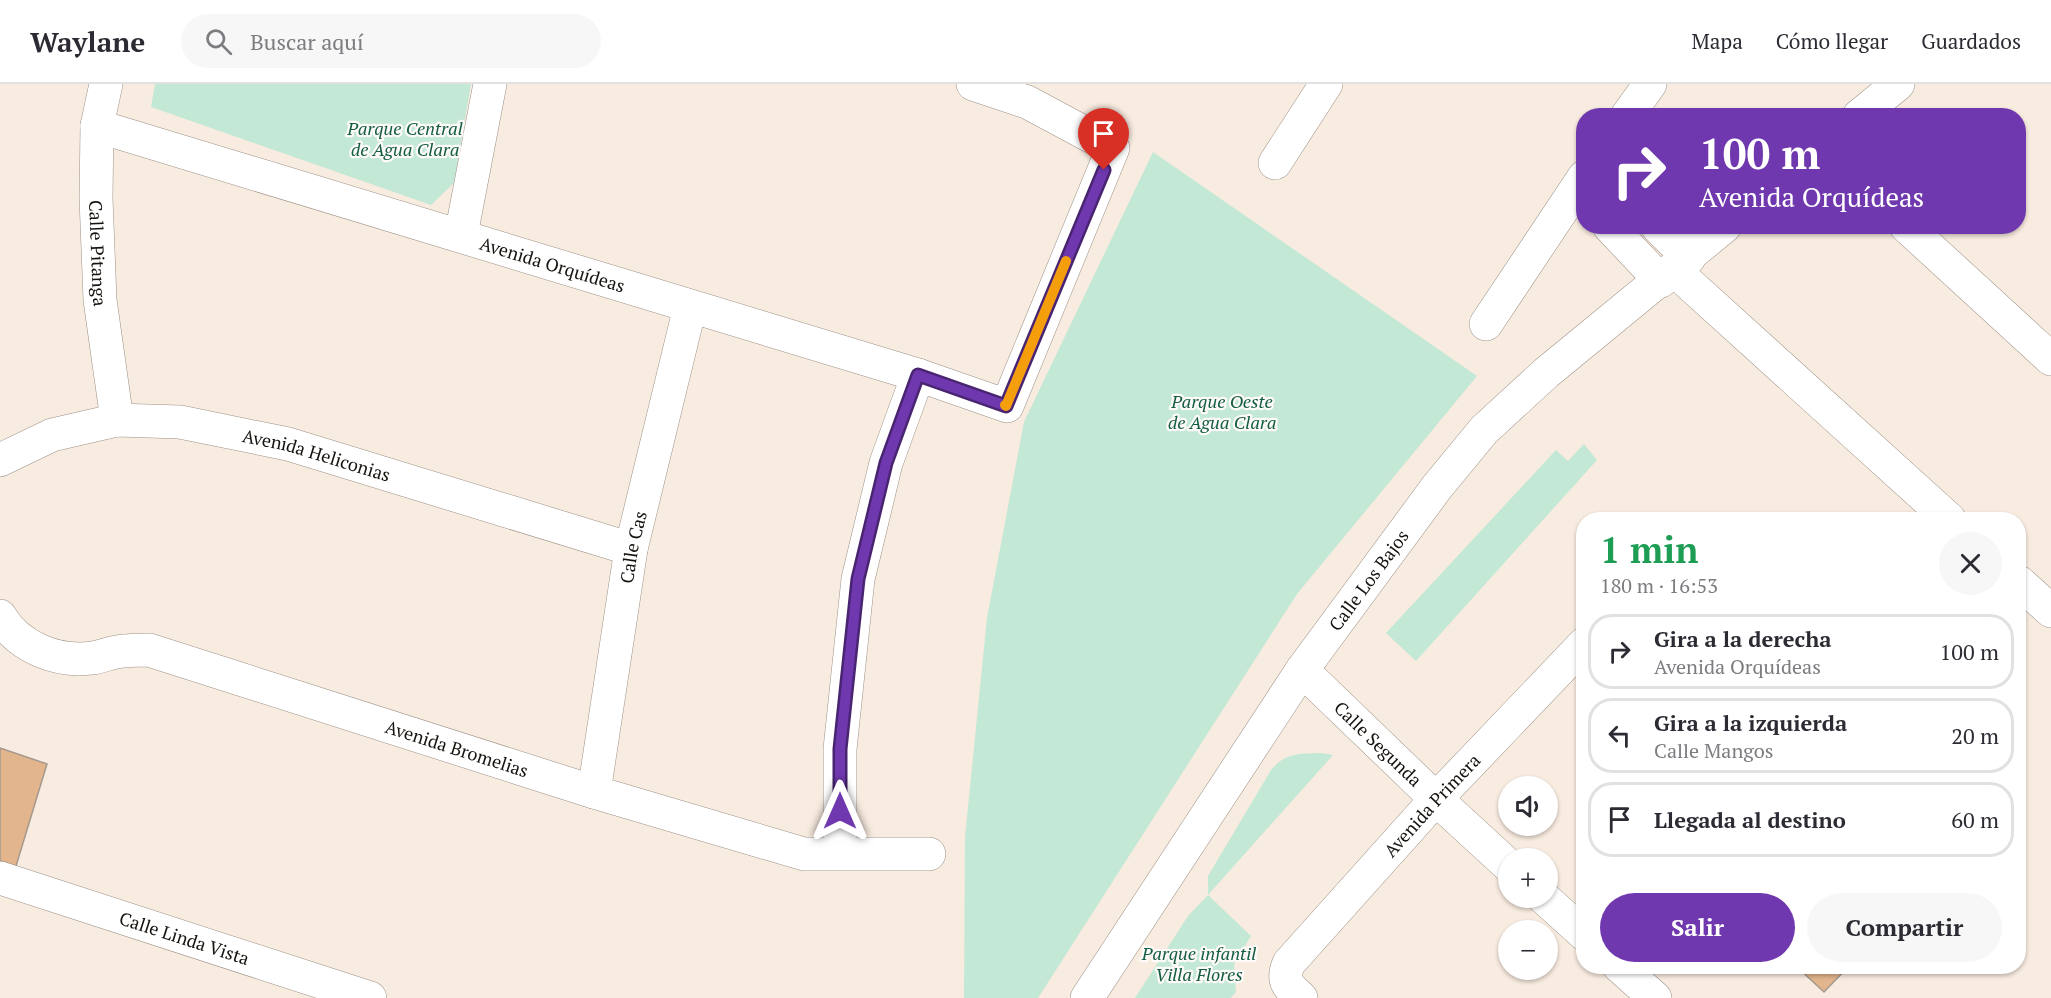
<!DOCTYPE html>
<html lang="es">
<head>
<meta charset="utf-8">
<style>
  :root { --surface:#fff; --page:#f7f7f7; --text:#2b2b33; --muted:#7c7c81; --line:#e1e1e2; --accent:#7038ae }
  body { margin:0; font-family:"PT Serif",serif; background:var(--page); color:var(--text); height:100vh; display:flex; flex-direction:column; font-size:22px; white-space:nowrap }
  * { box-sizing:border-box; margin:0 }
  p { font-size:20px; color:var(--muted) }
  .icon { flex:none; width:33px; height:33px; fill:none; stroke:currentColor; stroke-width:2; stroke-linecap:round; stroke-linejoin:round }
  .map { position:relative; flex:1; overflow:hidden }
  .details { position:absolute; left:1576px; top:428px; width:450px; height:462px; display:flex; flex-direction:column; background:var(--surface); border-radius:24px; box-shadow:0 2px 4px #0004 }
  .details>* { flex:none }
  .hud { position:absolute; left:1576px; top:24px; width:450px; height:126px; border-radius:24px; box-shadow:0 2px 4px #0004; background:#7038ae; color:#fff; overflow:hidden }
  .fabs { position:absolute; left:1498px; top:692px; display:grid; gap:12px }
  .fabs a { display:grid; place-items:center; width:60px; height:60px; border-radius:50%; background:var(--surface); box-shadow:0 2px 4px #0004; font-size:30px }
  .pin { position:absolute; display:grid; place-items:center; width:51px; height:51px; color:#fff; margin:-62px -26px; border-radius:50% 50% 50% 0; rotate:-45deg; box-shadow:0 0 6px #0007 }
  .pin .icon { rotate:45deg }
  .me { position:absolute; width:66px; margin:-33px; rotate:0deg; stroke-linejoin:round; filter:drop-shadow(0 0 4px #0008) }
  .turn { display:flex; align-items:center; gap:21px; height:126px; padding:0 24px; font-size:27px }
  .turn .icon { width:78px; height:78px; stroke-width:2.5 }
  .turn b { display:block; font-size:42px; line-height:51px }
  .round { display:grid; place-items:center; flex:none; width:63px; height:63px; border-radius:32px; background:var(--page) }
  .summary { display:flex; align-items:center; justify-content:space-between; height:102px; padding:0 24px }
  h1 { font-size:36px; font-weight:700; line-height:45px; color:#1e9e55 }
  .button { display:flex; gap:12px; margin-top:auto; padding:12px 24px }
  .button a { flex:1; height:69px; border-radius:36px; background:var(--accent); color:#fff; font-size:24px; font-weight:700; line-height:69px; text-align:center }
  .button a+a { background:var(--page); color:var(--text) }
  ul { padding:0; list-style:none }
  li { display:flex; align-items:center; gap:18px; height:75px; margin:0 12px 9px; padding:0 12px; border:3px solid var(--line); border-radius:24px }
  li div { flex:1 }
  li b { display:block; font-size:22px }
  li em { font-style:normal }
  header { display:flex; align-items:center; gap:36px; box-sizing:border-box; height:84px; padding:0 30px; background:var(--surface); border-bottom:2px solid var(--line) }
  header strong { font-size:28px }
  nav { display:flex; gap:33px; margin-inline-start:auto; font-size:21px }
  .search { width:420px; height:54px; background:var(--page); display:flex; align-items:center; gap:15px; box-sizing:border-box; padding:0 21px; border-radius:33px; color:var(--muted); font-size:22px }
  .map>svg:first-child { display:block }
  .green { fill:#c3e8d5 }
  .building { fill:#e2b58d; stroke:#a5998e; stroke-width:1.5 }
  .lines { fill:none; stroke-linecap:round; stroke-linejoin:round }
  .street-casing { stroke:#9d9187; stroke-width:34 }
  .street { stroke:#fff; stroke-width:33 }
  .route-casing { stroke:#492471; stroke-width:15 }
  .route { stroke:#7038ae; stroke-width:10 }
  .slow { stroke:#f59e0b; stroke-width:10 }
  .labels { text-anchor:middle; dominant-baseline:central; stroke-width:4.5; stroke-linejoin:round; paint-order:stroke }
  .park-label { font-size:18px; font-style:italic; fill:#135d42; stroke:#fdfaf8 }
  .street-label { font-size:18px; fill:#17130f; stroke:#fdfaf8 }
</style>
</head>
<body>
<header>
<strong>Waylane</strong>
<div class="search"><svg class="icon" aria-label="search" viewBox="0 0 24 24"><circle cx="10" cy="10" r="6"/><path d="M15 15l6 6"/></svg>Buscar aquí</div>
<nav><a>Mapa</a><a>Cómo llegar</a><a>Guardados</a></nav>
</header>
<div class="map">
<svg width="2051" height="914" viewBox="0 0 2051 914">
  <rect width="100%" height="100%" fill="#f8ebe0"/>
  <g class="green">
    <polygon points="155,0 471,0 454,99 431,121 151,23"/>
    <polygon points="1153,68 1477,292 1297,510 1038,914 964,914 965,753 987,534 1024,338"/>
    <polygon points="1584,360 1597,376 1416,577 1386,549 1556,366 1568,377"/>
    <path d="M1322 669 1333 671 1208 811 1251 852 1234 880 1236 908 1231 914H1135L1188 832 1208 811V792L1271 686C1286 668 1300 670 1322 669Z"/>
  </g>
  <g class="building">
    <polygon points="0,664 47,680 16,782 0,777"/>
    <polygon points="1796,882 1849,882 1824,908"/>
  </g>
  <g class="lines">
    <g class="street-casing">
      <g id="street">
        <path id="s1" d="M106 0 97 42 96 114 100 216 117 336"/>
        <polyline points="1627,32 1650,0"/>
        <polyline points="1859,32 1898,0"/>
        <path id="s2" d="M97 42 918 291 1007 322 1113 64 1027 18 973 0"/>
        <polyline points="1275,79 1326,0"/>
        <polyline points="1609,142 1661,197"/>
        <polyline points="1657,142 1689,174"/>
        <polyline points="1906,142 2051,275"/>
        <polyline points="461,151 490,0"/>
        <polyline points="1674,186 1949,435"/>
        <polyline points="1486,240 1584,93"/>
        <path id="s3" d="M0 376 52 351 117 336 180 338 288 360 631 465"/>
        <polyline points="2019,498 2051,527"/>
        <path id="s4" d="M0 532C18 563 57 579 93 574 104 572 114 567 125 567 133 566 141 566 149 566L594 708 804 770H929"/>
        <path id="s5" d="M1302 586 1436 715 1509 782"/>
        <path id="s6" d="M594 708 631 465 690 223"/>
        <polyline points="840,769 840,665 858,495 886,379 918,291"/>
        <path id="s7" d="M0 794 370 914"/>
        <polyline points="1543,813 1584,850"/>
        <polyline points="1619,882 1655,914"/>
        <path id="s8" d="M1087 914 1302 586 1437 403 1484 346 1546 289 1725 142"/>
        <path id="s9" d="M1301 914C1288 902 1281 897 1289 879L1436 715 1584 560"/>
      </g>
    </g>
    <use href="#street" class="street"/>
  </g>
  <g class="lines">
    <g class="route-casing">
      <polyline id="route" points="840,727 840,665 858,495 886,379 918,291 1006,322 1104,86"/>
    </g>
    <use href="#route" class="route"/>
    <polyline class="slow" points="1005,321 1006,322 1066,177"/>
  </g>
  <g class="labels">
    <g class="park-label">
      <text x="405" y="44">Parque Central<tspan x="405" dy="21">de Agua Clara</tspan></text>
      <text x="1222" y="317">Parque Oeste<tspan x="1222" dy="21">de Agua Clara</tspan></text>
      <text x="1199" y="869">Parque infantil<tspan x="1199" dy="21">Villa Flores</tspan></text>
    </g>
    <g class="street-label">
      <text stroke="none"><textPath href="#s1" startOffset="170">Calle Pitanga</textPath></text>
      <text stroke="none"><textPath href="#s2" startOffset="476">Avenida Orquídeas</textPath></text>
      <text stroke="none"><textPath href="#s3" startOffset="328">Avenida Heliconias</textPath></text>
      <text stroke="none"><textPath href="#s6" startOffset="248">Calle Cas</textPath></text>
      <text stroke="none"><textPath href="#s8" startOffset="504">Calle Los Bajos</textPath></text>
      <text stroke="none"><textPath href="#s5" startOffset="106">Calle Segunda</textPath></text>
      <text stroke="none"><textPath href="#s4" startOffset="488">Avenida Bromelias</textPath></text>
      <text stroke="none"><textPath href="#s9" startOffset="254">Avenida Primera</textPath></text>
      <text stroke="none"><textPath href="#s7" startOffset="194">Calle Linda Vista</textPath></text>
    </g>
  </g>
</svg>
<div class="fabs">
<a><svg class="icon" aria-label="sound" viewBox="0 0 24 24"><path d="M4 9h4l5-4v14l-5-4H4zM17 9q2 3 0 6"/></svg></a>
<a>+</a>
<a>−</a>
</div>
<div class="pin" style="left:1104px;top:86px;background:#d93025"><svg class="icon" aria-label="arrive" viewBox="0 0 24 24"><path d="M6 21V4h12l-3 4 3 4H6"/></svg></div>
<svg class="me" style="left:840px;top:727px" viewBox="-20 -20 40 40"><path d="M0-17L14 15 0 8-14 15z" fill="#7038ae" stroke="#fff" stroke-width="4"/></svg>
<div class="hud">
<div class="turn"><svg class="icon" aria-label="right" viewBox="0 0 24 24"><path d="M7 20v-9h11M14 6l5 5-5 5"/></svg><div><b>100 m</b>Avenida Orquídeas</div></div>
</div>
<section class="details">
<div class="summary"><div><h1>1 min</h1><p>180 m · 16:53</p></div><a class="round"><svg class="icon" aria-label="close" viewBox="0 0 24 24"><path d="M6 6l12 12M18 6L6 18"/></svg></a></div>
<ul>
<li><svg class="icon" aria-label="right" viewBox="0 0 24 24"><path d="M7 20v-9h11M14 6l5 5-5 5"/></svg><div><b>Gira a la derecha</b><p>Avenida Orquídeas</p></div><em>100 m</em></li>
<li><svg class="icon" aria-label="left" viewBox="0 0 24 24"><path d="M17 20v-9H6M10 6l-5 5 5 5"/></svg><div><b>Gira a la izquierda</b><p>Calle Mangos</p></div><em>20 m</em></li>
<li><svg class="icon" aria-label="arrive" viewBox="0 0 24 24"><path d="M6 21V4h12l-3 4 3 4H6"/></svg><div><b>Llegada al destino</b></div><em>60 m</em></li>
</ul>
<div class="button"><a>Salir</a><a>Compartir</a></div>
</section>
</div>
</body>
</html>
